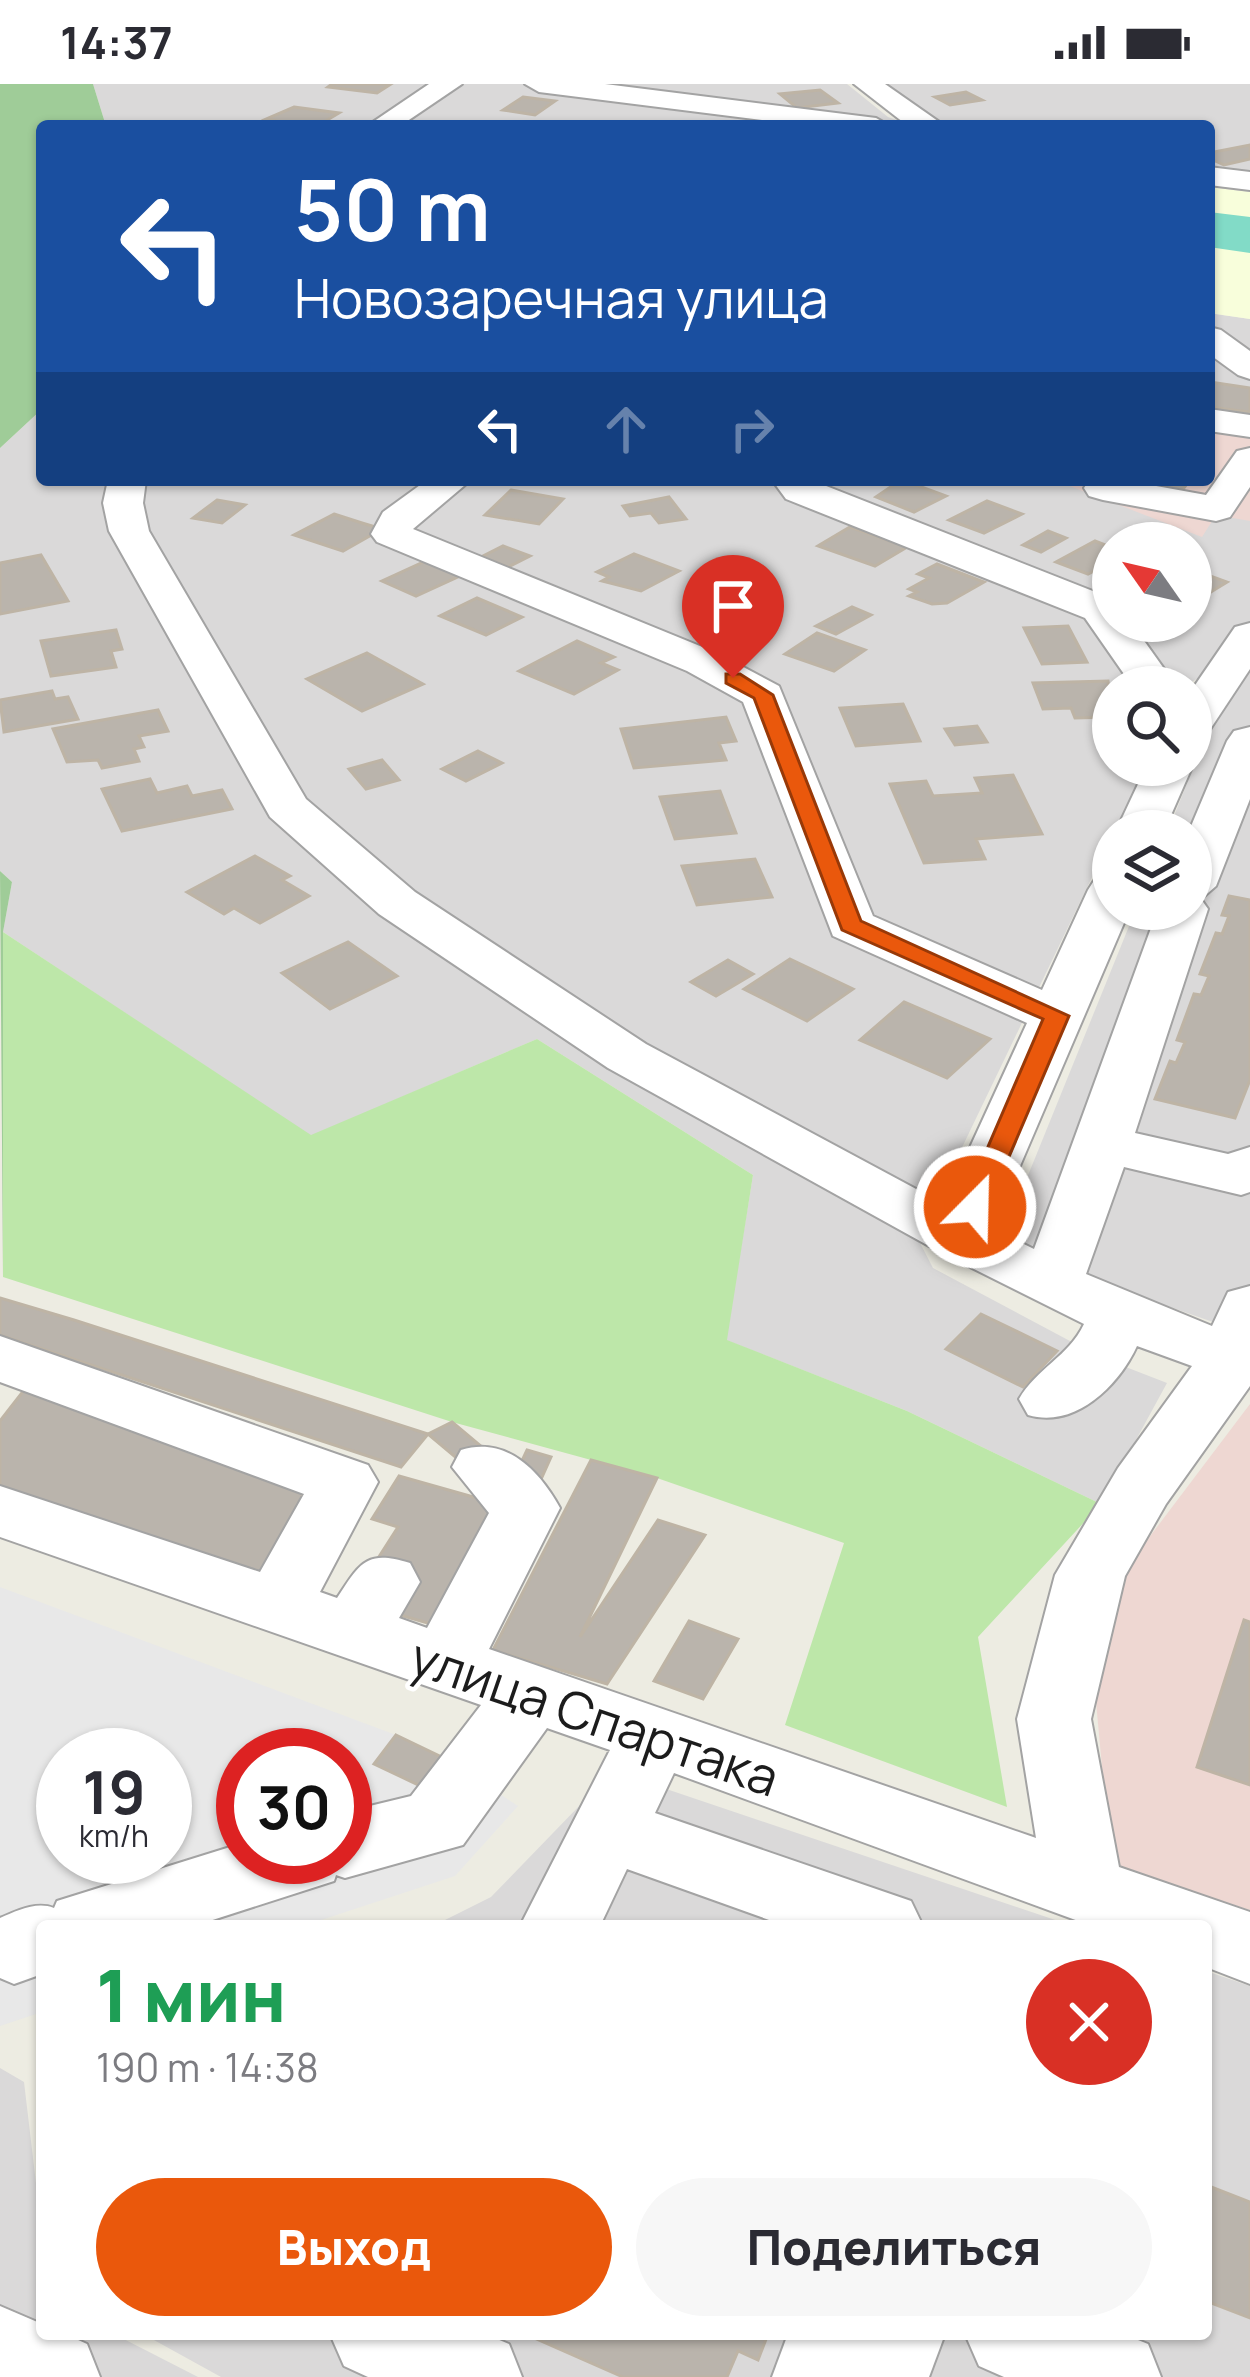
<!DOCTYPE html>
<html lang="ru">
<head>
<meta charset="utf-8">
<style>
  :root { --surface:#fff; --page:#f7f7f7; --text:#2b2b33; --muted:#7c7c81; --accent:#ea580c }
  body { margin:0; font-family:Manrope,sans-serif; background:var(--page); color:var(--text); height:100vh; display:flex; flex-direction:column; font-size:45px; white-space:nowrap }
  * { box-sizing:border-box; margin:0 }
  p { font-size:39px; color:var(--muted) }
  .icon { flex:none; width:66px; height:66px; fill:none; stroke:currentColor; stroke-width:2; stroke-linecap:round; stroke-linejoin:round }
  .map { position:relative; flex:1; overflow:hidden }
  .drawer { position:absolute; left:36px; top:1836px; width:1176px; height:420px; display:flex; flex-direction:column; background:var(--surface); border-radius:12px; box-shadow:0 3px 9px #0004 }
  .drawer>* { flex:none }
  .top-card { position:absolute; left:36px; top:36px; width:1179px; height:366px; border-radius:12px; box-shadow:0 3px 9px #0004; background:#1a4fa0; color:#fff; overflow:hidden }
  .needle { width:78px; rotate:304deg }
  .controls { position:absolute; left:1092px; top:438px; display:grid; gap:24px }
  .controls a { display:grid; place-items:center; width:120px; height:120px; border-radius:50%; background:var(--surface); box-shadow:0 3px 9px #0004; font-size:60px }
  .speed { position:absolute; left:36px; top:1644px; display:flex; gap:24px; font-size:60px; font-weight:700; text-align:center }
  .speed>* { display:grid; place-content:center; width:156px; height:156px; border-radius:50%; background:var(--surface); box-shadow:0 3px 9px #0004; line-height:1 }
  .speed small { font-size:30px; font-weight:400 }
  .speed .limit { border:18px solid #d22; background:#fff; color:#111 }
  .pin { position:absolute; display:grid; place-items:center; width:102px; height:102px; color:#fff; margin:-123px -51px; border-radius:50% 50% 50% 0; rotate:-45deg; box-shadow:0 0 12px #0007 }
  .pin .icon { rotate:45deg }
  .me { position:absolute; width:132px; margin:-66px; rotate:23deg; stroke-linejoin:round; filter:drop-shadow(0 0 9px #0008) }
  .turn { display:flex; align-items:center; gap:42px; height:252px; padding:0 60px; font-size:54px }
  .turn .icon { width:156px; height:156px; stroke-width:2.5 }
  .turn b { display:block; font-size:84px; line-height:102px }
  .lanes { display:flex; align-items:center; height:114px; padding:0 60px; background:#0003; justify-content:center; gap:60px; direction:ltr }
  .lanes .off { opacity:.35 }
  .round { display:grid; place-items:center; flex:none; width:126px; height:126px; border-radius:63px; background:var(--page) }
  .summary { display:flex; align-items:center; justify-content:space-between; height:204px; padding:0 60px }
  h1 { font-size:72px; font-weight:800; line-height:90px; color:#1e9e55 }
  .action { display:flex; gap:24px; margin-top:auto; padding:24px 60px }
  .action a { flex:1; height:138px; border-radius:72px; background:var(--accent); color:#fff; font-size:48px; font-weight:800; line-height:138px; text-align:center }
  .action a+a { background:var(--page); color:var(--text) }
  .status { display:flex; justify-content:space-between; align-items:center; height:84px; padding:0 60px; background:var(--surface); direction:ltr }
  .status svg { height:33px; fill:currentColor }
  .map>svg:first-child { display:block }
  .residential { fill:#dad9d9; fill-rule:evenodd }
  .commercial { fill:#eed7d2 }
  .education { fill:#f8fedb }
  .grass { fill:#bde7a9 }
  .forest { fill:#9fcc98 }
  .pitch { fill:#82dbc7 }
  .parking { fill:#e8e8e8; fill-rule:evenodd }
  .building { fill:#bab4ac; stroke:#beb4a5; stroke-width:3 }
  .lines { fill:none; stroke-linecap:round; stroke-linejoin:round }
  .minor-casing { stroke:#a3a3a3; stroke-width:4 }
  .minor { fill:#fff; fill-rule:evenodd }
  .route { fill:#ea580c; stroke:#983908; stroke-width:3 }
  .labels { text-anchor:middle; dominant-baseline:central; stroke-width:9; stroke-linejoin:round; paint-order:stroke }
  .near-street-label { font-size:51px; fill:#1c1c1c; stroke:#fff }
</style>
</head>
<body>
<div class="status"><b>14:37</b><svg viewBox="0 0 49 12"><path d="M0 12V9h3v3zM5 12V6h3v6zM10 12V3h3v9zM15 12V0h3v12zM26 1h20v11H26zM47 4h2v5h-2z"/></svg></div>
<div class="map">
<svg width="1250" height="2293" viewBox="0 0 1250 2293">
  <rect width="100%" height="100%" fill="#edece2"/>
  <g class="residential">
    <polygon points="93,0 847,0 888,33 913,42 106,42"/>
    <polygon points="878,0 1250,0 1250,91 1209,85 1209,42 941,42"/>
    <path d="M1209 229 1250 235V1251L999 1163 1136 825H1191V747H1168L1217 624 1206 589 1184 603H1113V681H1146L918 1155 933 1184 1100 1273 1167 1299 1101 1420 907 1327 726 1256 753 1091 537 955 311 1052 3 848 12 798 0 787V364L42 325V396H1209ZM1113 459H1191V537H1113Z"/>
    <polygon points="613,1687 1073,1842 433,1842 491,1813"/>
    <polygon points="1206,1887 1250,1902 1250,2293 221,2293 143,2250 1206,2250"/>
    <polygon points="0,1984 24,1998 42,2150 42,2250 114,2250 198,2293 0,2293"/>
  </g>
  <g class="commercial">
    <polygon points="1209,341 1250,347 1250,437 1216,431 1202,453 1054,396 1209,396"/>
    <polygon points="1250,1320 1250,1826 1111,1781 1093,1585 1120,1492"/>
  </g>
  <polygon class="education" points="1209,103 1250,108 1250,235 1209,229"/>
  <polygon class="grass" points="3,848 311,1051 537,955 753,1091 727,1256 907,1327 1101,1420 978,1553 1007,1723 785,1641 844,1459 657,1394 452,1338 3,1193"/>
  <g class="forest">
    <polygon points="0,0 93,0 106,42 42,42 42,325 0,364"/>
    <polygon points="0,787 12,798 3,848 3,1193"/>
  </g>
  <polygon class="pitch" points="1209,128 1250,133 1250,169 1209,163"/>
  <path class="parking" d="M0 1503 396 1651 375 1680 426 1705 448 1676 518 1722 455 1792 303 1842H42V1928L0 1942ZM63 1671H165V1773H63ZM243 1671H345V1773H243Z"/>
  <g class="building">
    <polygon points="332,0 391,0 377,9 328,3"/>
    <polygon points="820,6 838,19 797,24 780,10"/>
    <polygon points="966,8 982,16 950,21 935,13"/>
    <polygon points="523,13 555,17 535,31 503,26"/>
    <polygon points="294,23 339,29 317,42 262,41 272,36 266,35"/>
    <polygon points="1250,61 1250,75 1224,81 1209,74 1209,69"/>
    <polygon points="1210,298 1250,304 1250,328 1209,323"/>
    <polygon points="1110,396 1190,396 1180,409"/>
    <polygon points="898,398 908,398 946,412 914,428 876,413"/>
    <polygon points="511,406 563,415 539,440 485,431"/>
    <polygon points="669,413 686,435 659,439 651,429 630,432 623,422"/>
    <polygon points="217,416 245,421 222,439 193,434"/>
    <polygon points="987,417 1022,430 984,449 949,436"/>
    <polygon points="334,430 362,439 382,445 343,467 294,451"/>
    <polygon points="850,443 907,463 875,482 818,462"/>
    <polygon points="1048,447 1066,454 1041,468 1023,461"/>
    <polygon points="1095,457 1113,464 1113,477 1088,490 1056,478"/>
    <polygon points="503,462 530,472 508,483 481,473"/>
    <polygon points="634,470 679,487 641,507 602,497 609,493 597,488"/>
    <polygon points="41,471 68,517 0,530 0,479"/>
    <polygon points="428,476 462,491 416,512 382,497"/>
    <polygon points="937,480 984,498 947,519 932,520 909,512 917,508 909,505 929,494 918,490"/>
    <polygon points="1191,485 1227,498 1191,520"/>
    <polygon points="477,514 522,533 486,551 440,532"/>
    <polygon points="729,514 776,530 743,551 697,534"/>
    <polygon points="852,523 871,531 836,550 816,542"/>
    <polygon points="1068,542 1087,578 1042,580 1024,544"/>
    <polygon points="116,546 122,565 111,567 116,583 51,592 41,557"/>
    <polygon points="817,549 865,566 834,587 785,570"/>
    <polygon points="577,557 614,573 601,579 618,586 574,610 519,587"/>
    <polygon points="367,569 423,600 362,627 307,595"/>
    <polygon points="1108,597 1113,633 1075,634 1071,624 1043,625 1033,599"/>
    <polygon points="52,607 55,615 68,613 78,635 4,648 0,616"/>
    <polygon points="903,620 920,657 856,662 840,624"/>
    <polygon points="158,626 168,647 139,652 144,663 134,665 139,677 102,684 98,676 67,678 53,645"/>
    <polygon points="726,633 736,657 719,659 726,676 634,684 621,645"/>
    <polygon points="977,642 987,658 955,661 945,645"/>
    <polygon points="478,667 502,679 466,697 442,685"/>
    <polygon points="382,676 399,696 366,705 349,685"/>
    <polygon points="1013,691 1042,750 976,755 985,775 924,779 890,700 926,697 933,712 982,709 975,694"/>
    <polygon points="150,695 157,709 187,702 192,712 222,706 232,725 122,747 102,705"/>
    <polygon points="720,707 736,749 675,755 660,713"/>
    <polygon points="255,772 290,792 282,796 309,812 260,839 234,824 224,830 187,808"/>
    <polygon points="755,775 772,813 697,821 682,782"/>
    <polygon points="1229,812 1250,816 1250,996 1235,1034 1155,1015 1170,977 1176,979 1185,958 1177,956 1194,910 1201,911 1209,892 1200,890 1216,849 1222,850 1229,832 1222,831"/>
    <polygon points="348,858 397,892 330,925 282,889"/>
    <polygon points="790,875 853,905 807,937 744,905"/>
    <polygon points="728,876 753,890 716,912 691,898"/>
    <polygon points="904,918 990,955 947,994 860,956"/>
    <polygon points="0,1214 74,1236 428,1350 401,1383 0,1251"/>
    <polygon points="981,1230 1057,1267 1023,1303 946,1265"/>
    <polygon points="28,1301 309,1407 261,1501 0,1408 0,1337"/>
    <polygon points="452,1338 482,1363 460,1377 428,1350"/>
    <polygon points="527,1366 551,1373 538,1402 513,1396"/>
    <polygon points="591,1376 657,1394 580,1553 658,1436 705,1451 607,1600 493,1566"/>
    <polygon points="399,1392 512,1424 445,1544 386,1527 375,1479 398,1443 372,1435"/>
    <polygon points="1244,1536 1250,1538 1250,1701 1197,1683"/>
    <polygon points="689,1537 738,1555 703,1615 654,1597"/>
    <polygon points="396,1651 448,1676 427,1705 374,1680"/>
    <polygon points="1206,2101 1250,2118 1250,2234 1206,2217"/>
    <polygon points="525,2250 768,2250 758,2276 738,2267 727,2293 623,2293"/>
  </g>
  <g class="lines">
    <g class="minor-casing">
      <g id="minor">
        <polygon points="429,0 462,0 400,42 367,42"/>
        <polygon points="525,0 605,0 876,34 890,42 809,42 539,8"/>
        <polygon points="854,0 885,0 945,42 908,42"/>
        <polygon points="1209,83 1250,88 1250,106 1209,101"/>
        <polygon points="1209,243 1221,246 1250,267 1250,295 1238,291 1209,270"/>
        <polygon points="1209,325 1250,331 1250,353 1209,347"/>
        <polygon points="1250,364 1250,403 1230,433 1216,437 1103,416 1089,412 1084,404 1089,396 1123,396 1206,411 1237,367"/>
        <path d="M108 396H146L143 419 149 447 306 715 415 808 646 960 944 1120 1027 939 833 852 743 618 687 587 377 458 371 450 383 428 427 396H471L413 445 717 569 779 602 873 832 1042 906 1088 806 1095 795 1113 791V825H1130L993 1145 1034 1165 1158 825H1191L1189 747 1227 657 1234 647 1250 643V715L1216 802 1201 815 1208 825 1135 1049 1228 1070 1250 1063V1108L1241 1111 1124 1083 1086 1190 1212 1242 1228 1208 1250 1202V1302L1166 1420 1125 1492 1091 1635 1119 1783 1250 1828V1900L1206 1883V1842H1092L674 1689 655 1729 911 1817 923 1842H786L627 1785 600 1842H520L610 1666 547 1644 463 1761 345 1794 336 1791 334 1797 194 1842H42V1890L14 1900 0 1894V1834C17 1827 36 1817 54 1824L57 1817 243 1759V1773H345V1728L411 1712 481 1621 0 1453V1402L260 1488 304 1410 0 1298V1252L368 1381 378 1398 320 1508 337 1514C360 1479 366 1465 410 1479L420 1498 399 1534 427 1544 489 1429 452 1383 461 1366C506 1352 539 1386 560 1424L489 1565 1036 1754 1017 1635 1055 1491 1118 1384 1192 1282 1137 1262C1118 1303 1074 1345 1028 1331L1019 1315C1036 1285 1069 1272 1084 1240L938 1167 608 984 379 830 270 733 109 447 103 419Z"/>
        <polygon points="772,396 811,396 1113,515 1113,537 1130,537 1177,603 1133,603 1085,534 786,415"/>
        <polygon points="1250,539 1250,585 1207,650 1191,654 1191,607 1235,543"/>
        <polygon points="1191,678 1193,681 1164,747 1116,747 1147,681"/>
        <polygon points="0,2222 42,2240 42,2250 65,2250 87,2260 100,2293 0,2293"/>
        <polygon points="330,2250 485,2250 509,2260 522,2293 368,2293 344,2282"/>
        <polygon points="788,2250 945,2250 929,2293 772,2293"/>
        <polygon points="965,2250 1123,2250 1148,2260 1161,2293 1004,2293 979,2282"/>
      </g>
    </g>
    <use href="#minor" class="minor"/>
  </g>
  <polygon class="route" points="726,590 740,590 773,611 861,837 1069,932 985,1129 965,1129 962,1123 1043,935 842,846 754,614 726,599"/>
  <g class="labels">
    <g class="near-street-label">
      <text transform="translate(595 1632) rotate(19)">улица Спартака</text>
    </g>
  </g>
</svg>
<div class="controls">
<a><svg class="needle" viewBox="-14 -14 28 28"><path d="M0-13l5 13h-10z" fill="#e53935"/><path d="M0 13l5-13h-10z" fill="#7c7c81"/></svg></a>
<a><svg class="icon" aria-label="search" viewBox="0 0 24 24"><circle cx="10" cy="10" r="6"/><path d="M15 15l6 6"/></svg></a>
<a><svg class="icon" aria-label="layers" viewBox="0 0 24 24"><path d="M12 4l9 5-9 5-9-5zM3 14l9 5 9-5"/></svg></a>
</div>
<div class="speed"><div>19<small>km/h</small></div><div class="limit">30</div></div>
<div class="pin" style="left:733px;top:594px;background:#d93025"><svg class="icon" aria-label="arrive" viewBox="0 0 24 24"><path d="M6 21V4h12l-3 4 3 4H6"/></svg></div>
<svg class="me" style="left:975px;top:1123px" viewBox="-20 -20 40 40"><circle r="17" fill="#ea580c" stroke="#fff" stroke-width="3"/><path d="M0-11L8 9 0 5-8 9z" fill="#fff"/></svg>
<div class="top-card">
<div class="turn"><svg class="icon" aria-label="left" viewBox="0 0 24 24"><path d="M17 20v-9H6M10 6l-5 5 5 5"/></svg><div><b>50 m</b>Новозаречная улица</div></div>
<div class="lanes"><svg class="icon" aria-label="left" viewBox="0 0 24 24"><path d="M17 20v-9H6M10 6l-5 5 5 5"/></svg><svg class="icon off" aria-label="ahead" viewBox="0 0 24 24"><path d="M12 20V5M6 11l6-6 6 6"/></svg><svg class="icon off" aria-label="right" viewBox="0 0 24 24"><path d="M7 20v-9h11M14 6l5 5-5 5"/></svg></div>
</div>
<section class="drawer">
<div class="summary"><div><h1>1 мин</h1><p>190 m · 14:38</p></div><a class="round" style="background:#d93025;color:#fff"><svg class="icon" aria-label="close" viewBox="0 0 24 24"><path d="M6 6l12 12M18 6L6 18"/></svg></a></div>
<div class="action"><a>Выход</a><a>Поделиться</a></div>
</section>
</div>
</body>
</html>
